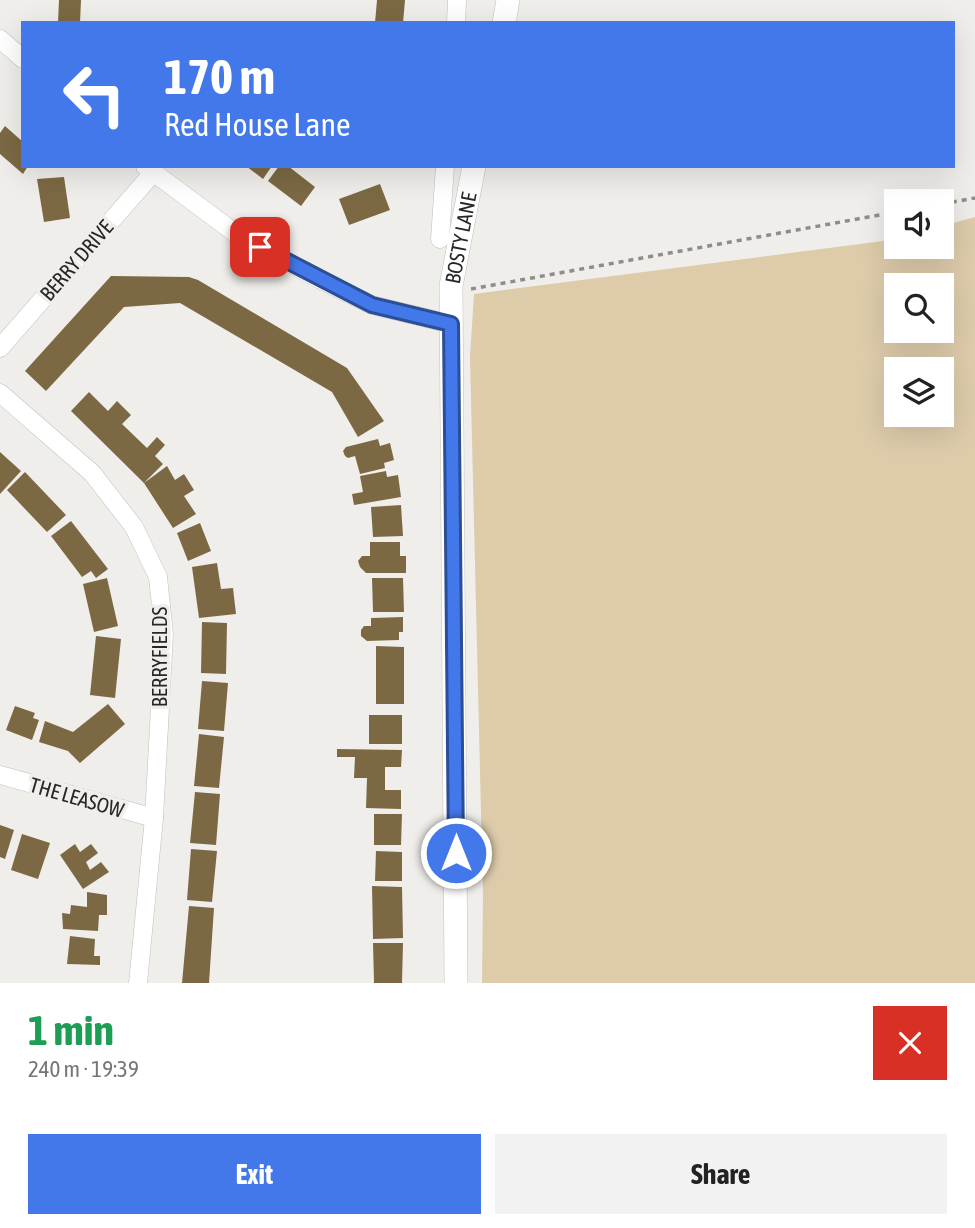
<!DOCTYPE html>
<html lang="en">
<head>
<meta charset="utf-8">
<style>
  :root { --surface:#fff; --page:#f2f2f2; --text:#222; --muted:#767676; --accent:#4278e9 }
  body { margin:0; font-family:"Asap Condensed",sans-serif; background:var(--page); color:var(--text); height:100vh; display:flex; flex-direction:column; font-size:26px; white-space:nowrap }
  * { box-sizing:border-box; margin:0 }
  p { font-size:23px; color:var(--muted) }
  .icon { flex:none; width:38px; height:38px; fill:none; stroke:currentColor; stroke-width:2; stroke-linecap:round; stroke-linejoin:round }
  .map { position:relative; height:983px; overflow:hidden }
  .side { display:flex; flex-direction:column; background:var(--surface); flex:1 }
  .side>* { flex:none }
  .top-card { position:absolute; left:21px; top:21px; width:934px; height:147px; border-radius:0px; box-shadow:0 7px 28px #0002; background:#4278e9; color:#fff; overflow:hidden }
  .fabs { position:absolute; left:884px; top:189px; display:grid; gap:14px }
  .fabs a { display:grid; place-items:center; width:70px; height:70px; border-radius:0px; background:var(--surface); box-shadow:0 7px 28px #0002; font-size:35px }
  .pin { position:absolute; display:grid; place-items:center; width:60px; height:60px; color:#fff; margin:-30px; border-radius:14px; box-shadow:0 4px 10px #0006 }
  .me { position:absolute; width:77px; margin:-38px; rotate:0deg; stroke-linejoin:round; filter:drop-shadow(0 0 5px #0008) }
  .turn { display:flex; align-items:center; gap:24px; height:147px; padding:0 28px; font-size:32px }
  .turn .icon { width:91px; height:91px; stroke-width:2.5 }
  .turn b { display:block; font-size:49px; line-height:60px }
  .round { display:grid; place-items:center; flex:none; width:74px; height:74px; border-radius:0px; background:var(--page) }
  .summary { display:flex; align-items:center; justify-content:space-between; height:119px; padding:0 28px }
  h1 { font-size:42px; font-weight:700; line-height:52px; color:#1e9e55 }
  .primary-button { display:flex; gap:14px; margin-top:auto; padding:14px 28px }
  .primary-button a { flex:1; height:80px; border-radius:0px; background:var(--accent); color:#fff; font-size:28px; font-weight:700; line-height:80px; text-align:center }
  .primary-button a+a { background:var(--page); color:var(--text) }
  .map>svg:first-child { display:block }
  .green { fill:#ddcbaa; fill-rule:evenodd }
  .building { fill:#7c6944 }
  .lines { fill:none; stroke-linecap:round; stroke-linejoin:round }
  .street-casing { stroke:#c1bfbc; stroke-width:19 }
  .secondary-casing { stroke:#c1bfbc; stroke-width:24 }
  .path { stroke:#8f8d8b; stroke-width:3.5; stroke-dasharray:5 5; stroke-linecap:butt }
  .street { stroke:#fff; stroke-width:18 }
  .secondary { stroke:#fff; stroke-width:23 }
  .route-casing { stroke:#2b4e97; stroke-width:18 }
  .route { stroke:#4278e9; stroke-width:12 }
  .labels { text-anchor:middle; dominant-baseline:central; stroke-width:7; stroke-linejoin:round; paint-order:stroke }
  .street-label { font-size:21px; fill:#282726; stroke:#f0eeea }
</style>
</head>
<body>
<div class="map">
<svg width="975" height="983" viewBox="0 0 975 983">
  <rect width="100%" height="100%" fill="#f0eeea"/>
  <path class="green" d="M975 217V983H482L483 895 470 357 474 294 883 241 896 237V247H942V226ZM942 285V331H896V285ZM942 369V415H896V369Z"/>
  <g class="building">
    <polygon points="59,0 81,0 80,23 58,23"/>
    <polygon points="377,0 405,0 403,23 375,23"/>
    <polygon points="5,126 23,142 23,166 28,166 23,174 0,154 0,133"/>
    <polygon points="246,166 272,166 263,179"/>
    <polygon points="279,166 288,166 315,187 301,206 268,181"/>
    <polygon points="64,177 70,218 44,222 37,179"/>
    <polygon points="380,184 390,210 349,225 339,199"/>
    <polygon points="111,276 189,277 198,280 347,368 384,421 358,437 332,392 180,303 124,307 46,391 25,371"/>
    <polygon points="89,392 108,411 117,401 131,415 122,424 147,448 157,437 165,445 155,456 163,464 144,483 167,466 175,480 184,474 194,490 184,496 196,514 173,528 144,483 71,411"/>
    <polygon points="378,439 380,446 390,443 394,460 384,463 385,468 360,474 355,456 348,458 345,456 343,451 346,447"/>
    <polygon points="0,452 21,471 0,494"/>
    <polygon points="386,471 387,477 398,475 401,497 354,505 352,494 363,492 360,476"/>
    <polygon points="25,472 66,515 47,532 7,490"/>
    <polygon points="401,505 403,536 373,537 371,507"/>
    <polygon points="71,521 108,569 96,578 91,571 82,577 51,536"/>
    <polygon points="200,523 211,551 188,561 177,533"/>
    <polygon points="370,542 400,542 400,556 406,556 406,573 366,573 360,567 358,561 362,556 370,556"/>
    <polygon points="217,563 221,589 233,588 236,614 199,618 192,567"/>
    <polygon points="107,578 118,626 94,632 83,584"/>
    <polygon points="372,578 403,578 404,612 373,612"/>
    <polygon points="403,617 403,632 399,632 399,640 367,641 361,636 361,630 364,626 371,626 371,618"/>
    <polygon points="202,622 227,623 226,674 201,673"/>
    <polygon points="96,636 121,639 115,698 90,695"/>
    <polygon points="376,646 404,647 404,704 376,704"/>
    <polygon points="202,681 228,683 224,731 198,729"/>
    <polygon points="108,704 125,724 80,763 68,751 39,742 45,721 73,732"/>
    <polygon points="15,706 35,713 33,718 39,720 32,740 6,730"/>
    <rect x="369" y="715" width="33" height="29"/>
    <polygon points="199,734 224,737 219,788 194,786"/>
    <polygon points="337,749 402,750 401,767 385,767 385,790 401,790 401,809 366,808 367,778 354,778 355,757 337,757"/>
    <polygon points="195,792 220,794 216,845 190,843"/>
    <polygon points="374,814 402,814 401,845 374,845"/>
    <polygon points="0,825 14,830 5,859 0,857"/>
    <polygon points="22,834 50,843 38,879 11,870"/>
    <polygon points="75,844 80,852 91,844 98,853 86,862 90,870 101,862 109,872 83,889 60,855"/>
    <polygon points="191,849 217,851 212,902 187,900"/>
    <polygon points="376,851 402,852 402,881 375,881"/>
    <polygon points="372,886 402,887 403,938 373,939"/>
    <polygon points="87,892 107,895 107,915 99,915 98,931 63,929 62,913 70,914 71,905 87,907"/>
    <polygon points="189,906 214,908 209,983 182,983"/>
    <polygon points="70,936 95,939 94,956 100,956 100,965 67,964"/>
    <polygon points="373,943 403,943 402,983 374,983"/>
  </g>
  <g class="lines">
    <g class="street-casing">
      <g id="street">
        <polyline points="456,23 457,0"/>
        <polyline points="0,39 23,59"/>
        <polyline points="145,166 239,236 321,280 372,305 451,324"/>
        <polyline points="440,239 445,166"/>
        <polyline points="0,348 153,173"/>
        <polyline points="0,393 92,473 134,527 158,577 164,634 154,818 138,983"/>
        <polyline points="0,775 154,818"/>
      </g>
    </g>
    <g class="secondary-casing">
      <g id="secondary">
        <polyline points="504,23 508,0"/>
        <path id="s1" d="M456 983 451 286 474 166"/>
      </g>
    </g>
    <g class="path">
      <polyline points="942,204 975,198"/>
      <polyline points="471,289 896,212"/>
    </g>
    <use href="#street" class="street"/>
    <use href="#secondary" class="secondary"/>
  </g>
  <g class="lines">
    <g class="route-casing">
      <polyline id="route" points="260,247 372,305 451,324 456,853"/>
    </g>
    <use href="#route" class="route"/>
  </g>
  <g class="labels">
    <g class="street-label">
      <text stroke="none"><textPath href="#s1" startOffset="746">BOSTY LANE</textPath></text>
      <text transform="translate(76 260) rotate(-49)">BERRY DRIVE</text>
      <text transform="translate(159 657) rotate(-90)">BERRYFIELDS</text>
      <text transform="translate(77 797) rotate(16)">THE LEASOW</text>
    </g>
  </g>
</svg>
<div class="fabs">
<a><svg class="icon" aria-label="sound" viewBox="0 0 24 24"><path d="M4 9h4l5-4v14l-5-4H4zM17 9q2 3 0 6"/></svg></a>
<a><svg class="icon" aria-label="search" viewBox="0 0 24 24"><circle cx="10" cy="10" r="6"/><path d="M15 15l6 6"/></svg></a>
<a><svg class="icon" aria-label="layers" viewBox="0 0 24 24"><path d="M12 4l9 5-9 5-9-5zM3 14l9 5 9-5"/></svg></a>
</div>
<div class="pin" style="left:260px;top:247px;background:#d93025"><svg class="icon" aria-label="arrive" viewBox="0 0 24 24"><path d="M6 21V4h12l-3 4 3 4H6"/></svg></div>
<svg class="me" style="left:456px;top:853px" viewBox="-20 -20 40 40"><circle r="17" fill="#4278e9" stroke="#fff" stroke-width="3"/><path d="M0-11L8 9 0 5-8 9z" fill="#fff"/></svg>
<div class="top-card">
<div class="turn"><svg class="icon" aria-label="left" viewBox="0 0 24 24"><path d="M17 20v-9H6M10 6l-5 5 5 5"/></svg><div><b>170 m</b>Red House Lane</div></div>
</div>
</div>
<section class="side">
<div class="summary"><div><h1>1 min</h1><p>240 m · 19:39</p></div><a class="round" style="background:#d93025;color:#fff"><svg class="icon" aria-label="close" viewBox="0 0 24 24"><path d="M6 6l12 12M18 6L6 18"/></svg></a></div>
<div class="primary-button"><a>Exit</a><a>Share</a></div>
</section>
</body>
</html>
